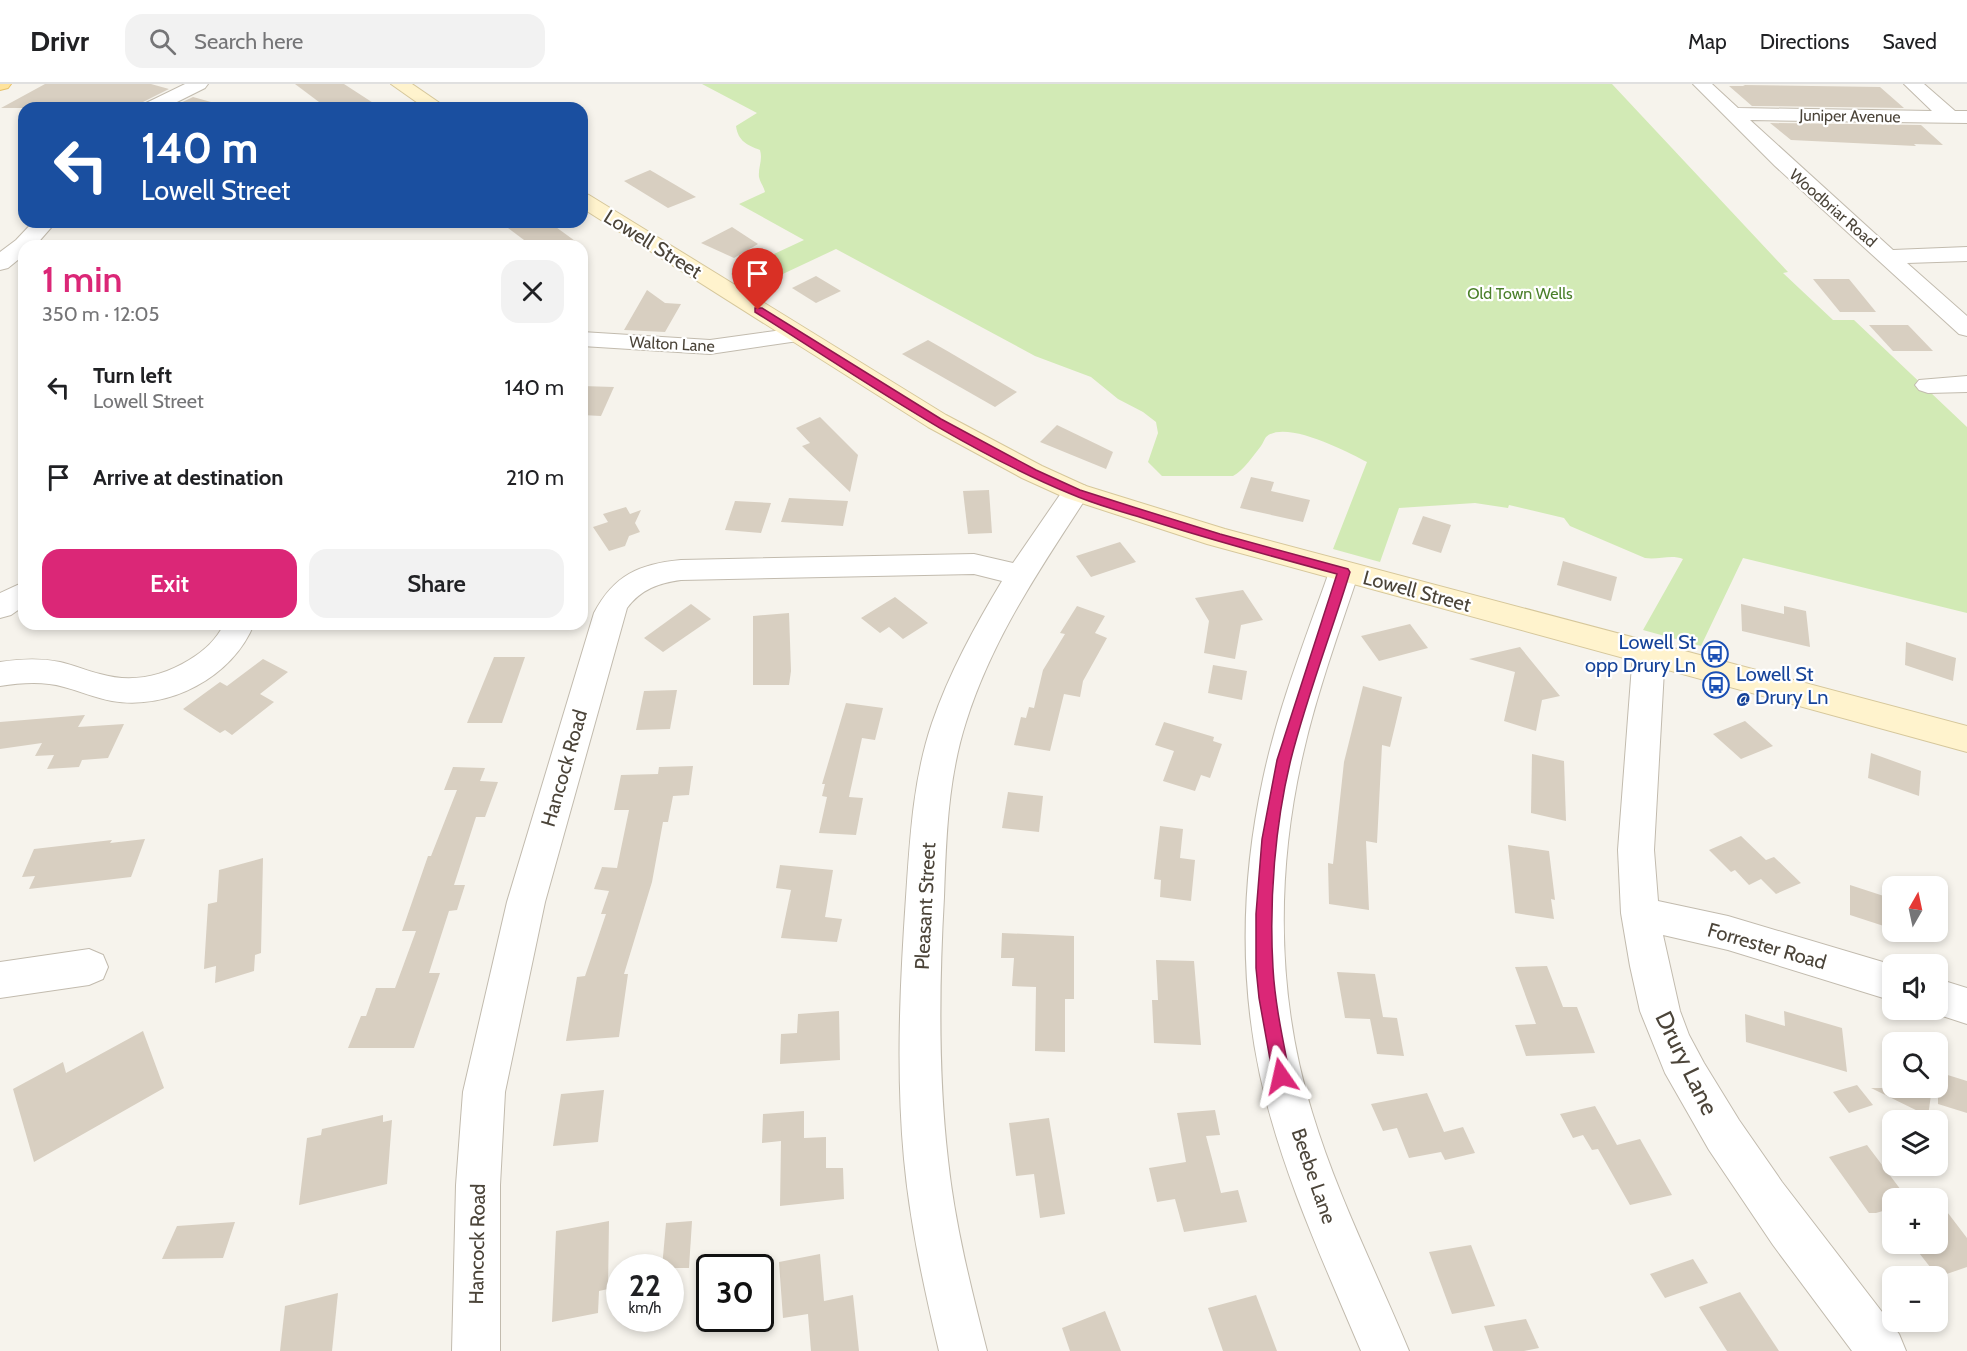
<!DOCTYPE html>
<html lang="en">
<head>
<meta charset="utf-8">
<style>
  :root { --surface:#fff; --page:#f2f2f2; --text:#202124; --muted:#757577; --line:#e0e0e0; --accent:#db2777 }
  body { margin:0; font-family:Cabin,sans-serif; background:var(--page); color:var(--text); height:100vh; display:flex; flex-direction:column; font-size:22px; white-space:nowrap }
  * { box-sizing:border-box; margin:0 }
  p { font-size:20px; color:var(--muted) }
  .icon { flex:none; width:33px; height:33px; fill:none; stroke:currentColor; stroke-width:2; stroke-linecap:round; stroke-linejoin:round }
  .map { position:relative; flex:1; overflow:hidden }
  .panel { position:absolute; left:18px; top:156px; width:570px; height:390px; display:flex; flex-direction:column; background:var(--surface); border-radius:18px; box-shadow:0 3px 9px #0003 }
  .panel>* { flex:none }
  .guide { position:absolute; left:18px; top:18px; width:570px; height:126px; border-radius:18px; box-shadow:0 3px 9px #0003; background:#1a4fa0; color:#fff; overflow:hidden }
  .needle { width:39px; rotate:9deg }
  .buttons { position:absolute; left:1882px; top:792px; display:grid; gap:12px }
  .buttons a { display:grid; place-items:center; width:66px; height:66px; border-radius:12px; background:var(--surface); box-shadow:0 3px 9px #0003; font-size:30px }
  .speed { position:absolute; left:606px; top:1170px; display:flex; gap:12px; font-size:30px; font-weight:700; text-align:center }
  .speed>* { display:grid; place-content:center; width:78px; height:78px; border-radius:50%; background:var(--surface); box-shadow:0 3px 9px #0003; line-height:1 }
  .speed small { font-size:15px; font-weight:400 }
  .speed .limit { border:3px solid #111; border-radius:9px; background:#fff; color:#111 }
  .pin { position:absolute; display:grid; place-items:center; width:51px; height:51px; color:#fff; margin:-62px -26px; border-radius:50% 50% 50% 0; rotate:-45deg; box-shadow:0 0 6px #0007 }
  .pin .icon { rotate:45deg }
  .me { position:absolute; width:66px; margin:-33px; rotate:349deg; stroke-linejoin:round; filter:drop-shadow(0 0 4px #0008) }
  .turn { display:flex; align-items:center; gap:21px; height:126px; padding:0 24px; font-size:27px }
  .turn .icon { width:78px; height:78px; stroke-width:2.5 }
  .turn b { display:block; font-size:42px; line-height:51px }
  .round { display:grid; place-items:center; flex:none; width:63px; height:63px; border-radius:18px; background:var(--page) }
  .summary { display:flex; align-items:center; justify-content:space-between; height:102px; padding:0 24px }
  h1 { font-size:36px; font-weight:600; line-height:45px; color:var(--accent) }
  .action { display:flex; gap:12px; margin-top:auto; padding:12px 24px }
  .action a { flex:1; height:69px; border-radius:18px; background:var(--accent); color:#fff; font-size:24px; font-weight:600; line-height:69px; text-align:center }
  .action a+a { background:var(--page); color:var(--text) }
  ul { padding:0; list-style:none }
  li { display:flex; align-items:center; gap:18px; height:90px; padding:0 24px }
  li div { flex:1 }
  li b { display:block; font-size:22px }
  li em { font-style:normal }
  header { display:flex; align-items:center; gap:36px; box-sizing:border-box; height:84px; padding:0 30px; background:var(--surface); border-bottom:2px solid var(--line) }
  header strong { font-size:28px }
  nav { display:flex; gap:33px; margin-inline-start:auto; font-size:21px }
  .search { width:420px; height:54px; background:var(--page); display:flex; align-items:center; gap:15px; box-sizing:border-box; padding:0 21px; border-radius:18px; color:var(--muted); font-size:22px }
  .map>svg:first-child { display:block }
  .green { fill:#d2eab5 }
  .building { fill:#d8cfc1 }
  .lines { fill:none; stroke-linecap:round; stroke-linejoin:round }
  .street-casing { stroke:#c2bbae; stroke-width:2 }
  .secondary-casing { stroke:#d6c79b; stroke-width:2 }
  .primary-casing { stroke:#e6c16a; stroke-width:2 }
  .street { fill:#fff; fill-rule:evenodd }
  .secondary { fill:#fff3cd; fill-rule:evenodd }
  .primary { fill:#ffe39c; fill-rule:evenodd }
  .route { fill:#db2777; stroke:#8e194d; stroke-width:1.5 }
  .labels { text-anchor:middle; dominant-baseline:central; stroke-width:4.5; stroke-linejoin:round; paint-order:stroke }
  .far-street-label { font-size:16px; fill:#4b4439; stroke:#fff }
  .far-park-label { font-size:16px; fill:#4a7f2a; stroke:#fff }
  .street-label { font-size:20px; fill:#4b4439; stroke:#fff }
  .transit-label { font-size:20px; fill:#164399; stroke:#fff; text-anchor:end }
  .near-street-label { font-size:24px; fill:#4b4439; stroke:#fff }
</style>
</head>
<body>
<header>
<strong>Drivr</strong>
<div class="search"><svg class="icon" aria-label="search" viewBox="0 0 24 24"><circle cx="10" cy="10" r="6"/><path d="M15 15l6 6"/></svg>Search here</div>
<nav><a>Map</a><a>Directions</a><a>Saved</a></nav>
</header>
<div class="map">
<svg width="1967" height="1267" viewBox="0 0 1967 1267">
  <rect width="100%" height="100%" fill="#f6f3ec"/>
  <path class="green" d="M702 0H1612L1788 188 1783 189 1833 236H1854L1967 343V529L1743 474 1701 562 1643 546 1683 475C1671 470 1659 476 1645 474L1570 442 1564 434 1509 421 1508 424 1475 419 1399 424 1380 478 1333 465 1367 378C1348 368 1285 335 1266 353 1264 356 1263 359 1261 362 1253 372 1244 386 1233 392H1162L1148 378 1158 349 1156 338 1143 328 1118 315 1091 293 1035 272 836 165 753 204 731 190 804 156 739 120 765 108C764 103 760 98 759 93 758 83 763 76 760 66 747 61 738 57 736 42L757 29Z"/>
  <g class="building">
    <polygon points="45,0 151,0 169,5 143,18 140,24 1,24"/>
    <polygon points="295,0 344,0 381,24 327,24"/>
    <polygon points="1743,1 1880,3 1904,24 1752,22 1729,2 1745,2"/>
    <polygon points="193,13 211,18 210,24 170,24"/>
    <polygon points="1770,39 1921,41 1943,61 1914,60 1916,62 1791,56"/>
    <polygon points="650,86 696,113 668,124 624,97"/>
    <polygon points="500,138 549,138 582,162 532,162"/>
    <polygon points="732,143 758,160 734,174 701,159"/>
    <polygon points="816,192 841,207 816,219 792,204"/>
    <polygon points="1813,195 1849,195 1876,228 1840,228"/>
    <polygon points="647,206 665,219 681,220 665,248 624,246"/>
    <polygon points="1869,241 1908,241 1933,267 1893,267"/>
    <polygon points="928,256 949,268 1017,308 995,323 902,270"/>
    <polygon points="582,302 614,303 601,332 582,331"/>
    <polygon points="820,333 858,371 850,408 802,362 810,359 796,344"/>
    <polygon points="1057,341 1113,368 1106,385 1040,358"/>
    <polygon points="1251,393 1274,398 1271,407 1310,416 1303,438 1240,424"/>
    <polygon points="989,406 992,449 968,450 963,407"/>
    <polygon points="789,414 848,417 843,442 781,438"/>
    <polygon points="735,417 771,419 761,449 725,446"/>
    <polygon points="626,423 630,430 641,426 635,439 640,448 629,452 625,462 609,467 593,443 608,438 603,430"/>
    <polygon points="1423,432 1451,441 1441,469 1412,460"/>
    <polygon points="1120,458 1136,478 1091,493 1076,472"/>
    <polygon points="1563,477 1617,493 1611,517 1557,501"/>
    <polygon points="1243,506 1263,536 1241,541 1235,575 1204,569 1209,537 1195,514"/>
    <polygon points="895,513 928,539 903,555 889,543 880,549 861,534"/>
    <polygon points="691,520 711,535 663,568 644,554"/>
    <polygon points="1741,520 1784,530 1784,522 1806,527 1810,563 1742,547"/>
    <polygon points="1077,522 1105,532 1095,549 1107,554 1083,597 1080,613 1064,610 1050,667 1014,661 1021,633 1026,634 1029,623 1034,624 1043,586 1065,550 1060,549"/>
    <polygon points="789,529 791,587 789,601 753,601 753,532"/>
    <polygon points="1410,540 1428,564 1379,577 1361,552"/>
    <polygon points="1906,558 1956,574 1953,597 1905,581"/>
    <polygon points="1520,563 1560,612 1542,616 1536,647 1504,637 1515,588 1469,575"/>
    <polygon points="494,573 525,573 502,639 467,639"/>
    <polygon points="263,575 288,588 260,610 274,618 232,651 225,646 220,649 183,625 220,598 227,602"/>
    <polygon points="1213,581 1247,587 1242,616 1208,609"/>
    <polygon points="1363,602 1402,613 1390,663 1382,661 1377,759 1366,757 1369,826 1329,820 1328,779 1333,780 1344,678"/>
    <polygon points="677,606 670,645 636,646 644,607"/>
    <polygon points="846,619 883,624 875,656 862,654 849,713 863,714 856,751 819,749 827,713 822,712 825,700 822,700"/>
    <polygon points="85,631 78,643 124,640 108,674 82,676 79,683 47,685 54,671 35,672 42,659 0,665 0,638"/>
    <polygon points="1745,637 1773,662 1741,675 1713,650"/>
    <polygon points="1164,638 1214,653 1213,657 1222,660 1210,694 1201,691 1195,707 1163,697 1174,667 1155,661"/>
    <polygon points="1871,669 1921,687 1919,712 1868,694"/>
    <polygon points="1532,670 1564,677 1566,737 1531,729"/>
    <polygon points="693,682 689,711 673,712 668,738 663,738 652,798 624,890 628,890 619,953 566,957 577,893 585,892 606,830 601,830 609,807 594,805 602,783 617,784 629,726 614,726 621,691 658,690 659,683"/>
    <polygon points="453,683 485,684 480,697 498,698 485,733 476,733 454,801 465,801 457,826 449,827 429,889 440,889 414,964 348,964 361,932 366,932 376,904 395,904 416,847 402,847 428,772 431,772 457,706 444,706"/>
    <polygon points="1008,708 1043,712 1039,748 1002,744"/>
    <polygon points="1160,742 1183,745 1180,774 1195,776 1191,817 1160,813 1161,796 1154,795"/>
    <polygon points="1741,752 1766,776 1774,773 1801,799 1776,810 1761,795 1749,801 1735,786 1731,788 1709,766"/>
    <polygon points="145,755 131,793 29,805 35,792 22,793 34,765 112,756 110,759"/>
    <polygon points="1508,761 1549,767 1555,816 1551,815 1554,835 1515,829"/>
    <polygon points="263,774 261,869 255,871 254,887 215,899 216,882 204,885 208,820 217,818 219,786"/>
    <polygon points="780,781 833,786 825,833 842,835 837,858 781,854 791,806 776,804"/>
    <polygon points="1850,801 1893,815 1893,845 1850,831"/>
    <polygon points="1002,849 1074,852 1074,915 1065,915 1065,968 1035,967 1036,903 1012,902 1014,874 1001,874"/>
    <polygon points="1156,876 1194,877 1201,961 1154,959 1152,916 1158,916"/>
    <polygon points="1547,882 1563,923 1577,923 1595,969 1526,972 1515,941 1536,940 1515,883"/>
    <polygon points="1337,888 1375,890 1383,933 1397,934 1404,972 1377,970 1370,935 1345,934"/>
    <polygon points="839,927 840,976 780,980 781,950 797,949 798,930"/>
    <polygon points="1784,927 1842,944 1847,988 1746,958 1745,930 1785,942"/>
    <polygon points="143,947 164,1004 34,1078 13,1005 63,978 66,989"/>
    <polygon points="1938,988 1967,997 1967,1029 1938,1020"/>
    <polygon points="1857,1001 1873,1021 1849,1029 1833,1008"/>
    <polygon points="1871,1004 1932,1004 1928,1032"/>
    <polygon points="604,1006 598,1058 553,1062 561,1010"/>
    <polygon points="1427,1009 1444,1048 1463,1043 1475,1069 1445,1076 1441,1068 1409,1074 1397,1044 1383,1047 1371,1020"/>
    <polygon points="1595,1022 1617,1061 1640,1055 1672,1111 1630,1121 1598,1065 1592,1066 1583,1051 1573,1054 1560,1030"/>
    <polygon points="1215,1026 1220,1051 1206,1052 1221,1109 1238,1106 1247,1138 1184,1148 1175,1115 1157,1118 1149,1084 1186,1078 1177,1029"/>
    <polygon points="804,1027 804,1054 826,1053 826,1084 843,1084 844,1115 780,1122 781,1057 762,1059 763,1030"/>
    <polygon points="383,1031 383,1038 392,1036 387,1100 299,1121 307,1054 321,1051 322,1045"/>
    <polygon points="1049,1034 1065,1130 1040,1134 1034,1090 1016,1092 1009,1039"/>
    <polygon points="1867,1061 1907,1114 1893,1114 1893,1124 1876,1129 1869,1129 1829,1073"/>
    <polygon points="1938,1116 1967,1154 1967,1183 1938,1193 1912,1160 1938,1160"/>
    <polygon points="609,1137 608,1205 599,1207 598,1229 552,1238 556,1147"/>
    <polygon points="692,1137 689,1184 662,1184 666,1139"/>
    <polygon points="235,1138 223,1174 162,1175 177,1142"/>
    <polygon points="1471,1161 1495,1222 1452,1230 1429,1168"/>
    <polygon points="820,1170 824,1217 853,1211 859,1267 811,1267 808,1230 783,1234 779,1178"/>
    <polygon points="1693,1175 1708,1199 1665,1214 1650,1190"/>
    <polygon points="1740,1208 1779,1267 1727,1267 1699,1223"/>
    <polygon points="338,1209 332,1267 280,1267 285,1222"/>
    <polygon points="1256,1211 1277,1267 1223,1267 1208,1224"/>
    <polygon points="1105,1227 1121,1267 1070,1267 1062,1244"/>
    <polygon points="1526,1235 1539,1264 1524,1267 1493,1267 1484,1242"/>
  </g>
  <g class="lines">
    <g class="street-casing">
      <g id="street">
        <polygon points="185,0 208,0 205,4 165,24 142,24 144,20"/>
        <polygon points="1693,0 1712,0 1738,24 1932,27 1904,0 1924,0 1955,27 1967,27 1967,39 1750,36 1893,166 1967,163 1967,177 1907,179 1967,232 1967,252 1959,250 1775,82"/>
        <polygon points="33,138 56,138 35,162 24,162 24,171 8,184 0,186 0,168 16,156"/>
        <polygon points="797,244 805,246 809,251 805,256 710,270 582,262 582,248 710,256"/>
        <polygon points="1967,292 1967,308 1928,309 1919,306 1915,301 1919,296"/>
        <path d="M1076 399 1086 402 1090 408C1042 482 993 552 966 638 948 694 946 754 944 813 939 901 938 989 948 1076 955 1141 971 1204 987 1267H939C924 1204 910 1140 904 1075 896 988 900 900 906 813 910 754 913 695 932 639 949 589 975 542 1002 497L974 490 681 496C659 499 641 505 627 524L545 818 505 1008 500 1101V1267H452L456 1101 463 1008 507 818 594 529C614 491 639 480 681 476L974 470 1013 479 1066 402Z"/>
        <path d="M1344 478 1354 481 1359 488C1339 548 1317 608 1303 670 1276 788 1276 911 1312 1028 1337 1111 1376 1187 1409 1267H1361C1323 1177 1281 1087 1260 991 1239 893 1242 792 1263 695 1278 624 1305 556 1329 488L1334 481Z"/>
        <polygon points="24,498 24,522 11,531 0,534 0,509"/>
        <path d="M224 540H254C233 593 168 627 112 617 95 614 80 607 64 603 43 597 21 599 0 602V578C20 575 40 574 60 578 74 581 87 587 100 590 131 599 161 593 189 576 203 568 217 555 224 540Z"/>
        <polygon points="1649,557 1660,560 1665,568 1654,766 1658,817 1728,832 1893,881 1893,917 1728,866 1663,851 1680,927 1689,951 1704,979 1739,1036 1782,1098 1899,1250 1906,1267 1852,1267 1773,1161 1709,1066 1665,989 1640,927 1630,882 1621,829 1618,766 1633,568 1638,560"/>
        <polygon points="89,865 103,871 108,883 103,895 89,901 0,914 0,878"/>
        <polygon points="1938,895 1967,904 1967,940 1924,926 1938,926"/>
      </g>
    </g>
    <g class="secondary-casing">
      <g id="secondary">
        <polygon points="391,0 412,0 447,24 425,24"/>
        <polygon points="582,109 589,111 946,331 1042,382 1086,402 1225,445 1967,642 1967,668 1207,460 1066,414 1022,394 928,343 582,124"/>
      </g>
    </g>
    <g class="primary-casing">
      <polygon id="primary" points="0,0 11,0 8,4 0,6"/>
    </g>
    <use href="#street" class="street"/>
    <use href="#secondary" class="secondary"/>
    <use href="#primary" class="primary"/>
  </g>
  <path class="route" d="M755 224H762L941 335 1036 386 1080 406 1130 422 1220 450 1348 485 1350 488C1331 550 1307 612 1291 675 1275 740 1269 817 1273 884 1275 920 1283 956 1290 992L1288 998 1281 1000 1275 998 1273 992 1259 914 1256 884V830L1262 755 1277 676 1337 490C1274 473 1211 456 1149 436 1123 428 1096 421 1071 410 959 364 857 292 755 228Z"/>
  <defs>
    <g id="bus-ring" transform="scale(1.35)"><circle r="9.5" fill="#fff" stroke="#1a4fb4" stroke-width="1.5"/><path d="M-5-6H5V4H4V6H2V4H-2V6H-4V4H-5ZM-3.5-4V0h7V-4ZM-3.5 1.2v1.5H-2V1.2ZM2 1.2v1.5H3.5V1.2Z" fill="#1a4fb4"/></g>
  </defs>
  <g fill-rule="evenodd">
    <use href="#bus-ring" x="1715" y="570"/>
    <use href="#bus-ring" x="1716" y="601"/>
  </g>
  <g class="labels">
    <g class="far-street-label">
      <text transform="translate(1850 32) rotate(1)">Juniper Avenue</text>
      <text transform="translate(1833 124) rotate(41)">Woodbriar Road</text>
      <text transform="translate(672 260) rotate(3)">Walton Lane</text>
    </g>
    <g class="far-park-label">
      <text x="1520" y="209">Old Town Wells</text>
    </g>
    <g class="street-label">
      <text transform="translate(653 160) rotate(32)">Lowell Street</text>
      <text transform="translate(1417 507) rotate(15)">Lowell Street</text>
      <text transform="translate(564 684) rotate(-74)">Hancock Road</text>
      <text transform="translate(925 822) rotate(-87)">Pleasant Street</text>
      <text transform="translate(1767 862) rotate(16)">Forrester Road</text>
      <text transform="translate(1314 1092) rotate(71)">Beebe Lane</text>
      <text transform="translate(477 1160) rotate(-89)">Hancock Road</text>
    </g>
    <g class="transit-label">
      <text x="1696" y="558">Lowell St<tspan x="1696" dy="23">opp Drury Ln</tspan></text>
      <text x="1736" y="590" text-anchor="start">Lowell St<tspan x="1736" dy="23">@ Drury Ln</tspan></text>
    </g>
    <g class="near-street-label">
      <text transform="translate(1687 979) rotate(64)">Drury Lane</text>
    </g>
  </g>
</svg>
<div class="buttons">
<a><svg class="needle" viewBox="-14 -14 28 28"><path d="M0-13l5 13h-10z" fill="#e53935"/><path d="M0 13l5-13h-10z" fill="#757577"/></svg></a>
<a><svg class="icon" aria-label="sound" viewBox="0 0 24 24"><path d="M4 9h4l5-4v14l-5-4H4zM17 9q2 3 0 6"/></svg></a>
<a><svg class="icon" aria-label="search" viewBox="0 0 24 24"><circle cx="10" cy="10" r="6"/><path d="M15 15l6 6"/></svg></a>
<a><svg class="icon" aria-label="layers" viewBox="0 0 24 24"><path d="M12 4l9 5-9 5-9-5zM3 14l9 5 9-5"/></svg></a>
<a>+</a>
<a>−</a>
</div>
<div class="speed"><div>22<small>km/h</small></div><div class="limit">30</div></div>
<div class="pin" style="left:758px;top:226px;background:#d93025"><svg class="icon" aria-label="arrive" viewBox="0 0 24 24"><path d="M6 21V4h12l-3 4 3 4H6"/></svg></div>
<svg class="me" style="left:1281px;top:992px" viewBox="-20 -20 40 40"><path d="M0-17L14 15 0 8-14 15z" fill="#db2777" stroke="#fff" stroke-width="4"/></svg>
<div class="guide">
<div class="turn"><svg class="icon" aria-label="left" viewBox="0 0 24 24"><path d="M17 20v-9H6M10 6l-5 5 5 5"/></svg><div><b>140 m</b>Lowell Street</div></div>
</div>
<section class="panel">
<div class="summary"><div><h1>1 min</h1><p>350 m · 12:05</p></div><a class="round"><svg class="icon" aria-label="close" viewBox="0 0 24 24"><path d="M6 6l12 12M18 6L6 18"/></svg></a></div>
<ul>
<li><svg class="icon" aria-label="left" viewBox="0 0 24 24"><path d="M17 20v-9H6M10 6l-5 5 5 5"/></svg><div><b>Turn left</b><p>Lowell Street</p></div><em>140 m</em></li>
<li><svg class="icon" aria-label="arrive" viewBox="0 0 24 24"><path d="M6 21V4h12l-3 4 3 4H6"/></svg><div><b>Arrive at destination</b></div><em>210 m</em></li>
</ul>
<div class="action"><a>Exit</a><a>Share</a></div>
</section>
</div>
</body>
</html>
